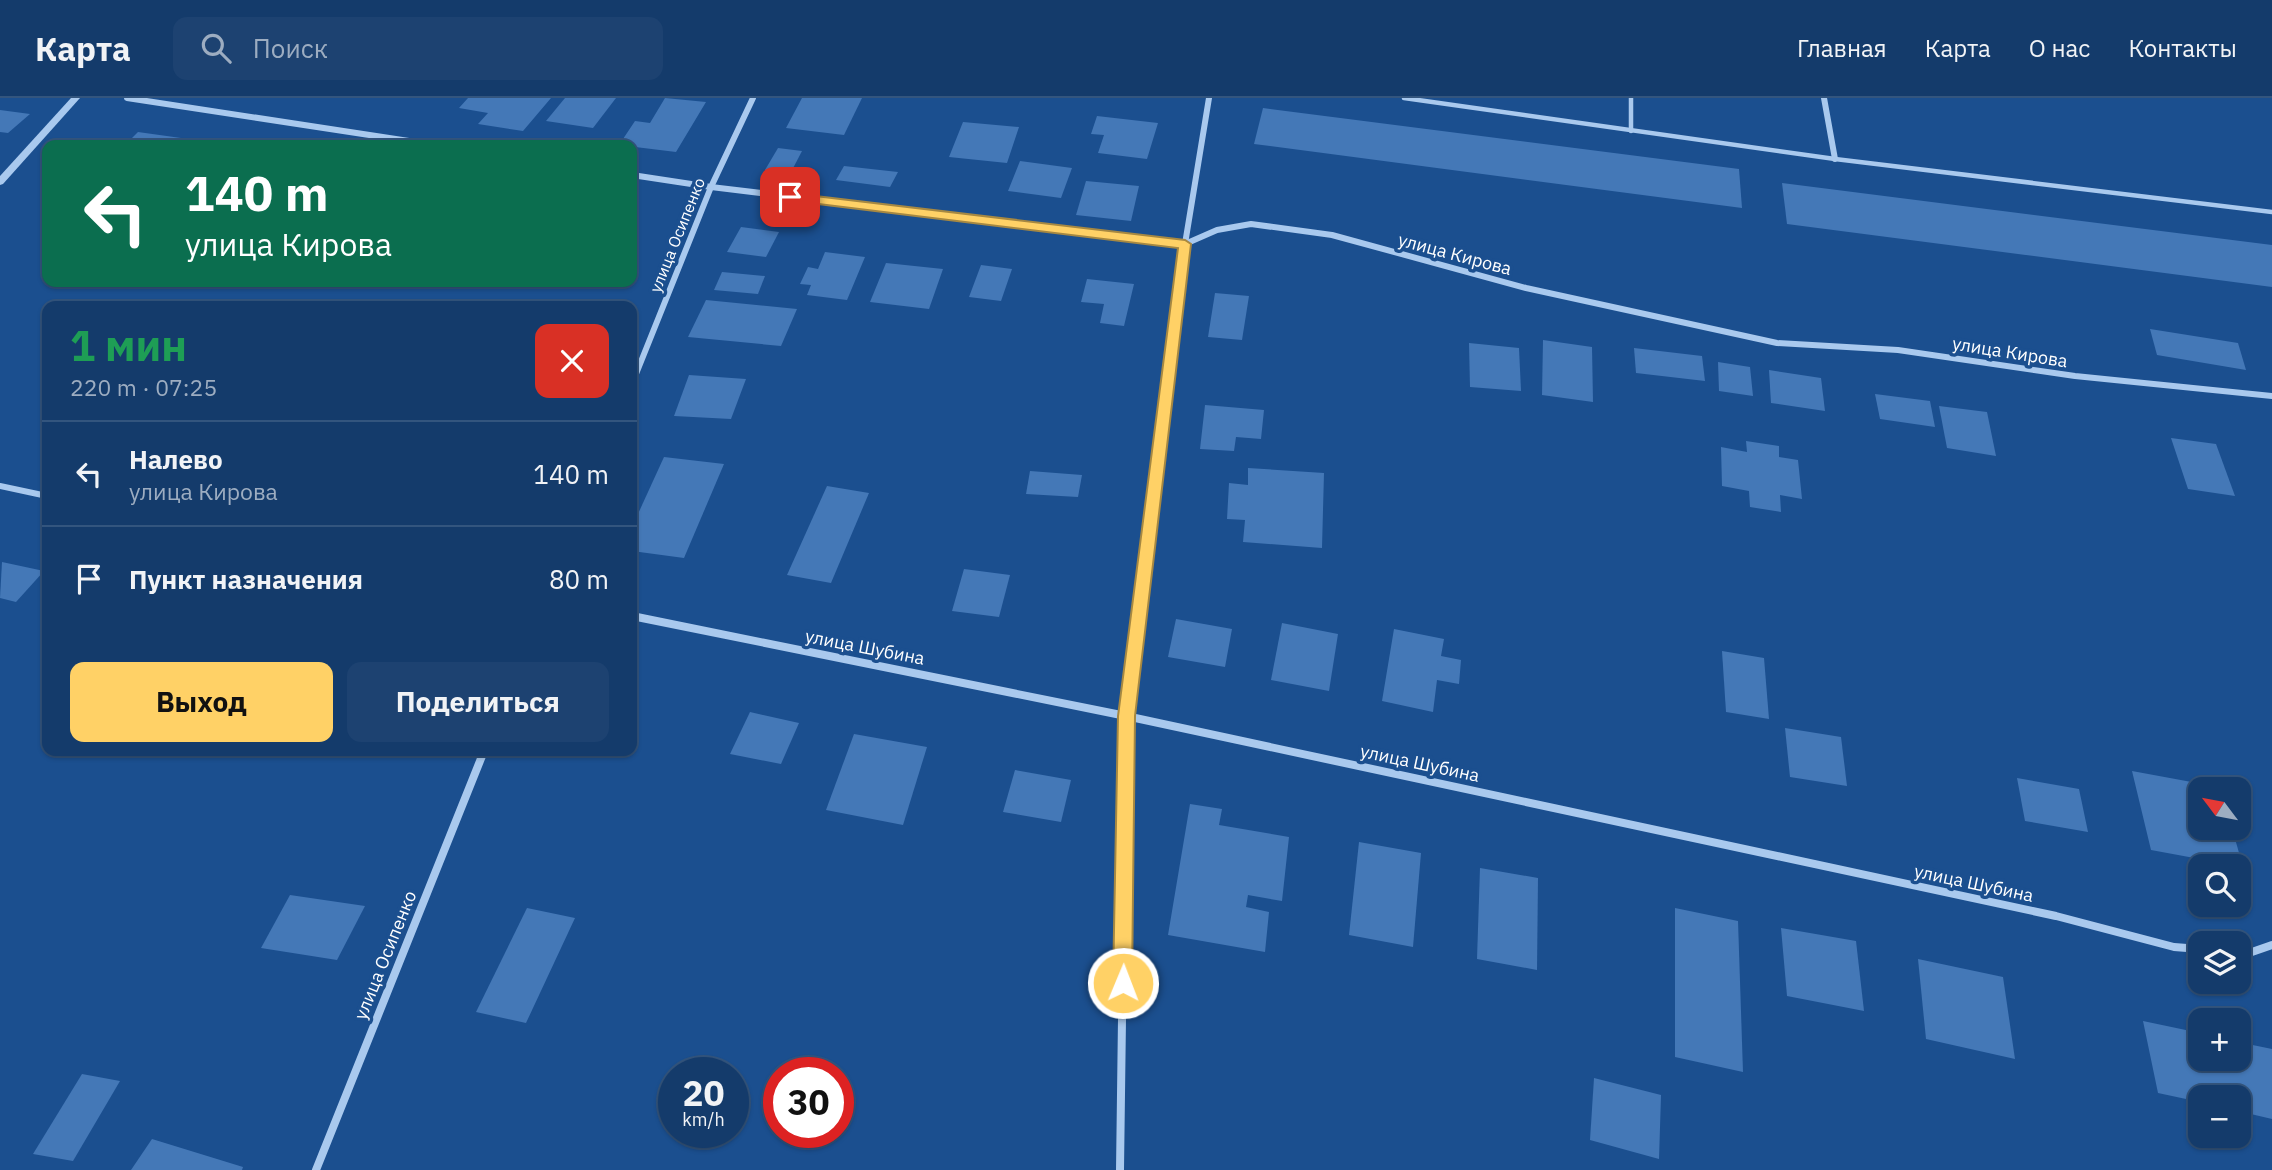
<!DOCTYPE html>
<html lang="ru">
<head>
<meta charset="utf-8">
<style>
  :root { --surface:#143b6b; --page:#1d4271; --text:#f1f3f6; --muted:#9dadc1; --line:#33557e; --accent:#ffd166 }
  body { margin:0; font-family:"IBM Plex Sans",sans-serif; background:var(--page); color:var(--text); height:100vh; display:flex; flex-direction:column; font-size:26px; white-space:nowrap }
  * { box-sizing:border-box; margin:0 }
  p { font-size:23px; color:var(--muted) }
  .icon { flex:none; width:38px; height:38px; fill:none; stroke:currentColor; stroke-width:2; stroke-linecap:round; stroke-linejoin:round }
  .map { position:relative; flex:1; overflow:hidden }
  .panel { position:absolute; left:42px; top:203px; width:595px; height:455px; display:flex; flex-direction:column; background:var(--surface); border-radius:14px; box-shadow:0 2px 5px #0004,0 0 0 2px var(--line) }
  .panel>* { flex:none }
  .top-card { position:absolute; left:42px; top:42px; width:595px; height:147px; border-radius:14px; box-shadow:0 2px 5px #0004,0 0 0 2px var(--line); background:#0b6e4f; color:#fff; overflow:hidden }
  .needle { width:46px; rotate:302deg }
  .controls { position:absolute; left:2188px; top:679px; display:grid; gap:14px }
  .controls a { display:grid; place-items:center; width:63px; height:63px; border-radius:14px; background:var(--surface); box-shadow:0 2px 5px #0004,0 0 0 2px var(--line); font-size:35px }
  .speed { position:absolute; left:658px; top:959px; display:flex; gap:14px; font-size:35px; font-weight:700; text-align:center }
  .speed>* { display:grid; place-content:center; width:91px; height:91px; border-radius:50%; background:var(--surface); box-shadow:0 2px 5px #0004,0 0 0 2px var(--line); line-height:1 }
  .speed small { font-size:18px; font-weight:400 }
  .speed .limit { border:10px solid #d22; background:#fff; color:#111 }
  .pin { position:absolute; display:grid; place-items:center; width:60px; height:60px; color:#fff; margin:-30px; border-radius:14px; box-shadow:0 4px 10px #0006 }
  .me { position:absolute; width:77px; margin:-38px; rotate:1deg; stroke-linejoin:round; filter:drop-shadow(0 0 5px #0008) }
  .turn { display:flex; align-items:center; gap:24px; height:147px; padding:0 28px; font-size:32px }
  .turn .icon { width:91px; height:91px; stroke-width:2.5 }
  .turn b { display:block; font-size:49px; line-height:60px }
  .round { display:grid; place-items:center; flex:none; width:74px; height:74px; border-radius:14px; background:var(--page) }
  .headline { display:flex; align-items:center; justify-content:space-between; height:119px; padding:0 28px }
  h1 { font-size:42px; font-weight:700; line-height:52px; color:#1e9e55 }
  .action { display:flex; gap:14px; margin-top:auto; padding:14px 28px }
  .action a { flex:1; height:80px; border-radius:14px; background:var(--accent); color:#111; font-size:28px; font-weight:700; line-height:80px; text-align:center }
  .action a+a { background:var(--page); color:var(--text) }
  ul { padding:0; list-style:none }
  li { display:flex; align-items:center; gap:21px; height:105px; padding:0 28px; border-top:2px solid var(--line) }
  li div { flex:1 }
  li b { display:block; font-size:26px }
  li em { font-style:normal }
  header { display:flex; align-items:center; gap:42px; box-sizing:border-box; height:98px; padding:0 35px; background:var(--surface); border-bottom:2px solid var(--line) }
  header strong { font-size:33px }
  nav { display:flex; gap:38px; margin-inline-start:auto; font-size:24px }
  .search { width:490px; height:63px; background:var(--page); display:flex; align-items:center; gap:18px; box-sizing:border-box; padding:0 24px; border-radius:14px; color:var(--muted); font-size:26px }
  .map>svg:first-child { display:block }
  .building { fill:#4478b7 }
  .lines { fill:none; stroke-linecap:round; stroke-linejoin:round }
  .service { stroke:#a9c9ee; stroke-width:4.5 }
  .minor-far1 { stroke:#a9c9ee; stroke-width:6 }
  .minor { stroke:#a9c9ee; stroke-width:8 }
  .tertiary { fill:#a9c9ee; fill-rule:evenodd }
  .route { fill:#ffd166; stroke:#a68842; stroke-width:2 }
  .labels { text-anchor:middle; dominant-baseline:central; stroke-width:7; stroke-linejoin:round; paint-order:stroke }
  .far-street-label { font-size:16px; fill:#fff; stroke:#1b4f8f }
  .street-label { font-size:18px; fill:#fff; stroke:#1b4f8f }
</style>
</head>
<body>
<header>
<strong>Карта</strong>
<div class="search"><svg class="icon" aria-label="search" viewBox="0 0 24 24"><circle cx="10" cy="10" r="6"/><path d="M15 15l6 6"/></svg>Поиск</div>
<nav><a>Главная</a><a>Карта</a><a>О нас</a><a>Контакты</a></nav>
</header>
<div class="map">
<svg width="2272" height="1072" viewBox="0 0 2272 1072">
  <rect width="100%" height="100%" fill="#1b4f8f"/>
  <g class="building">
    <polygon points="468,0 551,0 523,33 478,26 488,15 459,10"/>
    <polygon points="565,0 616,0 593,30 546,23"/>
    <polygon points="665,0 706,4 676,54 619,47 635,23 650,25"/>
    <polygon points="802,0 862,0 844,37 786,30"/>
    <polygon points="1263,10 1739,71 1742,110 1254,46"/>
    <polygon points="0,12 30,16 8,35 0,34"/>
    <polygon points="1097,18 1158,25 1147,61 1098,55 1104,37 1091,36"/>
    <polygon points="963,24 1019,29 1007,65 949,59"/>
    <polygon points="138,34 181,40 174,47 125,47"/>
    <polygon points="778,50 802,53 790,76 765,72"/>
    <polygon points="1020,63 1072,70 1061,100 1008,93"/>
    <polygon points="844,68 898,74 890,89 836,82"/>
    <polygon points="1086,83 1139,88 1131,123 1076,117"/>
    <polygon points="1782,85 2272,147 2272,189 1787,126"/>
    <polygon points="741,129 779,134 766,159 727,154"/>
    <polygon points="825,154 865,159 847,202 807,197 811,187 800,186 808,169 818,171"/>
    <polygon points="886,165 943,171 929,211 870,204"/>
    <polygon points="981,167 1012,171 1001,203 969,199"/>
    <polygon points="722,174 765,178 758,196 714,192"/>
    <polygon points="1087,181 1134,186 1124,228 1100,225 1104,206 1081,204"/>
    <polygon points="1215,195 1249,198 1242,242 1208,239"/>
    <polygon points="706,202 797,211 781,248 688,239"/>
    <polygon points="2150,231 2238,245 2246,272 2157,257"/>
    <polygon points="1543,242 1592,249 1593,304 1542,297"/>
    <polygon points="1469,245 1519,250 1521,293 1470,289"/>
    <polygon points="1634,250 1702,258 1705,283 1636,275"/>
    <polygon points="1718,264 1750,269 1753,298 1719,293"/>
    <polygon points="1769,272 1821,280 1825,313 1771,305"/>
    <polygon points="689,277 746,281 731,321 674,318"/>
    <polygon points="1875,296 1930,303 1935,329 1880,321"/>
    <polygon points="1205,307 1264,312 1261,341 1236,339 1234,353 1200,351"/>
    <polygon points="1939,308 1987,314 1996,358 1947,350"/>
    <polygon points="2171,340 2216,346 2235,398 2188,391"/>
    <polygon points="1746,343 1779,348 1779,359 1798,362 1802,401 1780,397 1781,414 1750,409 1749,393 1722,388 1721,349 1747,354"/>
    <polygon points="664,359 724,366 684,460 632,453 632,429"/>
    <polygon points="1248,370 1324,375 1322,450 1243,444 1245,422 1227,421 1229,385 1248,387"/>
    <polygon points="1030,373 1082,377 1078,399 1026,396"/>
    <polygon points="827,388 869,395 831,485 787,477"/>
    <polygon points="2,464 44,473 16,504 0,500"/>
    <polygon points="964,471 1010,477 999,519 952,513"/>
    <polygon points="1176,521 1232,531 1225,569 1168,559"/>
    <polygon points="1282,525 1338,536 1329,593 1271,582"/>
    <polygon points="1394,531 1444,541 1441,558 1461,562 1459,586 1437,582 1433,614 1382,603"/>
    <polygon points="1722,553 1764,560 1769,621 1726,614"/>
    <polygon points="750,614 799,625 781,666 730,656"/>
    <polygon points="1785,630 1841,639 1847,688 1790,679"/>
    <polygon points="854,636 927,649 903,727 826,712"/>
    <polygon points="1015,672 1071,682 1061,724 1003,714"/>
    <polygon points="2132,673 2224,690 2200,691 2200,730 2232,730 2243,769 2151,752"/>
    <polygon points="2017,680 2079,691 2088,734 2025,723"/>
    <polygon points="1190,706 1222,711 1219,727 1289,739 1282,803 1248,797 1246,809 1269,814 1265,854 1168,837"/>
    <polygon points="1359,744 1421,755 1413,849 1349,837"/>
    <polygon points="1480,770 1538,780 1537,872 1477,861"/>
    <polygon points="290,797 365,808 337,862 261,850"/>
    <polygon points="527,810 575,820 526,925 476,914"/>
    <polygon points="1675,810 1738,823 1743,974 1675,959"/>
    <polygon points="1781,830 1856,843 1864,913 1787,898"/>
    <polygon points="1918,861 2003,879 2015,961 1926,941"/>
    <polygon points="2143,923 2200,935 2200,961 2238,961 2238,944 2272,951 2272,1021 2238,1013 2238,999 2200,999 2200,1004 2158,995"/>
    <polygon points="82,976 120,983 73,1063 33,1056"/>
    <polygon points="1594,980 1661,997 1659,1061 1590,1042"/>
    <polygon points="152,1041 243,1069 242,1072 131,1072"/>
  </g>
  <g class="lines">
    <g class="service">
      <polyline points="1404,0 1835,61 2272,114"/>
      <polyline points="1631,0 1631,33"/>
    </g>
    <g class="minor-far1">
      <polyline points="127,0 435,47"/>
      <polyline points="1824,0 1835,61"/>
      <polyline points="632,77 711,89 1185,146 1217,132 1251,126 1332,137 1526,190 1777,245 1898,252 2075,278 2272,298"/>
      <polyline points="632,286 711,89 753,0"/>
      <polyline points="0,388 47,398"/>
      <polyline points="1146,460 1185,146 1209,0"/>
    </g>
    <g class="minor">
      <polyline points="632,518 1126,618 2056,818 2174,849 2200,851"/>
      <polyline points="2238,854 2249,855 2272,847"/>
      <polyline points="316,1072 484,653"/>
      <polyline points="1120,1072 1126,618 1146,458"/>
    </g>
    <polygon class="tertiary" points="71,0 80,0 3,86 0,87 0,78"/>
  </g>
  <polygon class="route" points="790,95 1185,142 1191,146 1135,618 1132,885 1129,892 1123,894 1116,892 1113,885 1118,618 1178,150 786,102 786,96"/>
  <g class="labels">
    <g class="far-street-label">
      <text transform="translate(677 137) rotate(-68)">улица Осипенко</text>
    </g>
    <g class="street-label">
      <text transform="translate(1455 156) rotate(15)">улица Кирова</text>
      <text transform="translate(2010 254) rotate(9)">улица Кирова</text>
      <text transform="translate(865 549) rotate(11)">улица Шубина</text>
      <text transform="translate(1420 665) rotate(12)">улица Шубина</text>
      <text transform="translate(1974 785) rotate(12)">улица Шубина</text>
      <text transform="translate(385 857) rotate(-68)">улица Осипенко</text>
    </g>
  </g>
</svg>
<div class="controls">
<a><svg class="needle" viewBox="-14 -14 28 28"><path d="M0-13l5 13h-10z" fill="#e53935"/><path d="M0 13l5-13h-10z" fill="#9dadc1"/></svg></a>
<a><svg class="icon" aria-label="search" viewBox="0 0 24 24"><circle cx="10" cy="10" r="6"/><path d="M15 15l6 6"/></svg></a>
<a><svg class="icon" aria-label="layers" viewBox="0 0 24 24"><path d="M12 4l9 5-9 5-9-5zM3 14l9 5 9-5"/></svg></a>
<a>+</a>
<a>−</a>
</div>
<div class="speed"><div>20<small>km/h</small></div><div class="limit">30</div></div>
<div class="pin" style="left:790px;top:99px;background:#d93025"><svg class="icon" aria-label="arrive" viewBox="0 0 24 24"><path d="M6 21V4h12l-3 4 3 4H6"/></svg></div>
<svg class="me" style="left:1123px;top:885px" viewBox="-20 -20 40 40"><circle r="17" fill="#ffd166" stroke="#fff" stroke-width="3"/><path d="M0-11L8 9 0 5-8 9z" fill="#fff"/></svg>
<div class="top-card">
<div class="turn"><svg class="icon" aria-label="left" viewBox="0 0 24 24"><path d="M17 20v-9H6M10 6l-5 5 5 5"/></svg><div><b>140 m</b>улица Кирова</div></div>
</div>
<section class="panel">
<div class="headline"><div><h1>1 мин</h1><p>220 m · 07:25</p></div><a class="round" style="background:#d93025;color:#fff"><svg class="icon" aria-label="close" viewBox="0 0 24 24"><path d="M6 6l12 12M18 6L6 18"/></svg></a></div>
<ul>
<li><svg class="icon" aria-label="left" viewBox="0 0 24 24"><path d="M17 20v-9H6M10 6l-5 5 5 5"/></svg><div><b>Налево</b><p>улица Кирова</p></div><em>140 m</em></li>
<li><svg class="icon" aria-label="arrive" viewBox="0 0 24 24"><path d="M6 21V4h12l-3 4 3 4H6"/></svg><div><b>Пункт назначения</b></div><em>80 m</em></li>
</ul>
<div class="action"><a>Выход</a><a>Поделиться</a></div>
</section>
</div>
</body>
</html>
